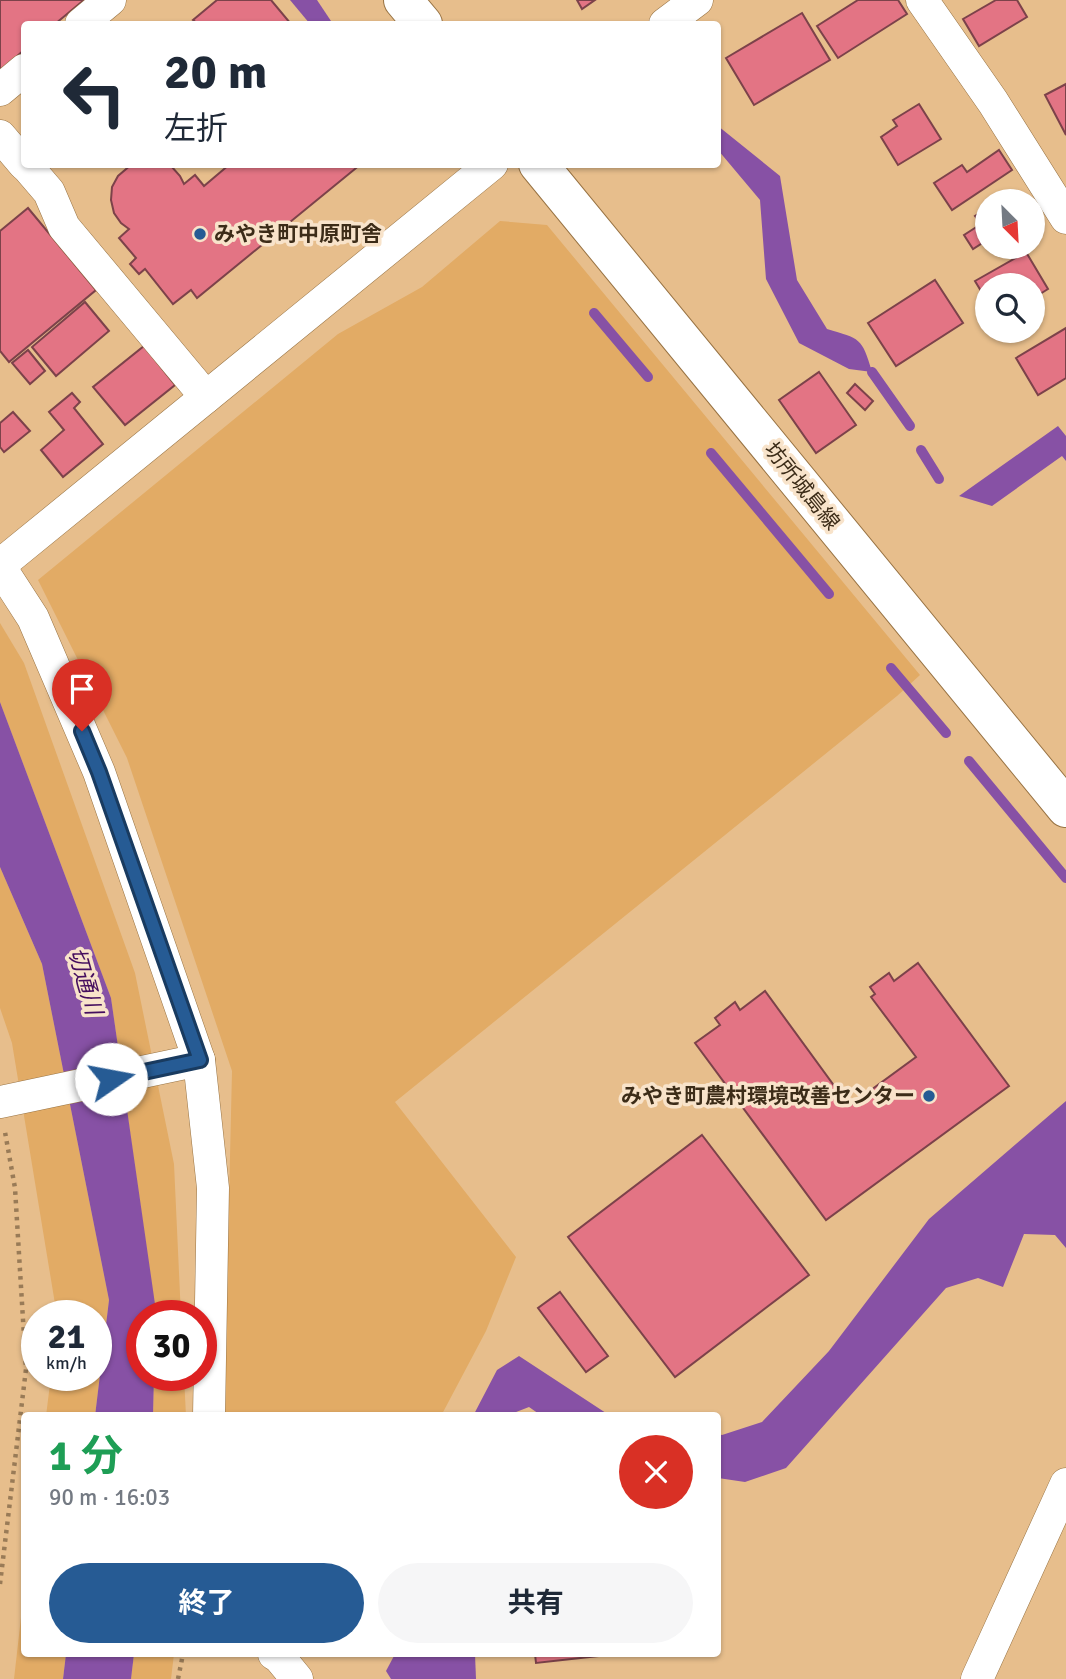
<!DOCTYPE html>
<html lang="ja">
<head>
<meta charset="utf-8">
<style>
  :root { --surface:#fff; --page:#f6f6f7; --text:#1f2937; --muted:#747a83; --accent:#265b94 }
  body { margin:0; font-family:Signika,"Noto Sans JP",sans-serif; background:var(--page); color:var(--text); height:100vh; display:flex; flex-direction:column; font-size:26px; white-space:nowrap }
  * { box-sizing:border-box; margin:0 }
  p { font-size:23px; color:var(--muted) }
  .icon { flex:none; width:38px; height:38px; fill:none; stroke:currentColor; stroke-width:2; stroke-linecap:round; stroke-linejoin:round }
  .map { position:relative; flex:1; overflow:hidden }
  .panel { position:absolute; left:21px; top:1412px; width:700px; height:245px; display:flex; flex-direction:column; background:var(--surface); border-radius:7px; box-shadow:0 2px 5px #0004 }
  .panel>* { flex:none }
  .banner { position:absolute; left:21px; top:21px; width:700px; height:147px; border-radius:7px; box-shadow:0 2px 5px #0004; background:#fff; color:var(--text); overflow:hidden }
  .needle { width:46px; rotate:156deg }
  .buttons { position:absolute; left:975px; top:189px; display:grid; gap:14px }
  .buttons a { display:grid; place-items:center; width:70px; height:70px; border-radius:50%; background:var(--surface); box-shadow:0 2px 5px #0004; font-size:35px }
  .speed { position:absolute; left:21px; top:1300px; display:flex; gap:14px; font-size:35px; font-weight:700; text-align:center }
  .speed>* { display:grid; place-content:center; width:91px; height:91px; border-radius:50%; background:var(--surface); box-shadow:0 2px 5px #0004; line-height:1 }
  .speed small { font-size:18px; font-weight:400 }
  .speed .limit { border:10px solid #d22; background:#fff; color:#111 }
  .pin { position:absolute; display:grid; place-items:center; width:60px; height:60px; color:#fff; margin:-72px -30px; border-radius:50% 50% 50% 0; rotate:-45deg; box-shadow:0 0 7px #0007 }
  .pin .icon { rotate:45deg }
  .me { position:absolute; width:77px; margin:-38px; rotate:78deg; stroke-linejoin:round; filter:drop-shadow(0 0 5px #0008) }
  .turn { display:flex; align-items:center; gap:24px; height:147px; padding:0 28px; font-size:32px }
  .turn .icon { width:91px; height:91px; stroke-width:2.5 }
  .turn b { display:block; font-size:49px; line-height:60px }
  .round { display:grid; place-items:center; flex:none; width:74px; height:74px; border-radius:37px; background:var(--page) }
  .overview { display:flex; align-items:center; justify-content:space-between; height:119px; padding:0 28px }
  h1 { font-size:42px; font-weight:700; line-height:52px; color:#1e9e55 }
  .action { display:flex; gap:14px; margin-top:auto; padding:14px 28px }
  .action a { flex:1; height:80px; border-radius:42px; background:var(--accent); color:#fff; font-size:28px; font-weight:700; line-height:80px; text-align:center }
  .action a+a { background:var(--page); color:var(--text) }
  .map>svg:first-child { display:block }
  .green { fill:#e2ab65 }
  .water { fill:#8751a5 }
  .lines { fill:none; stroke-linecap:round; stroke-linejoin:round }
  .stream { stroke:#8751a5; stroke-width:10 }
  .building { fill:#e37484; stroke:#7c424a; stroke-width:2 }
  .minor-casing { stroke:#987343; stroke-width:33 }
  .major-casing { stroke:#987343; stroke-width:40 }
  .path { stroke:#997b57; stroke-width:4.5; stroke-dasharray:3.5 5; stroke-linecap:butt }
  .minor { stroke:#fff; stroke-width:32 }
  .major { stroke:#fff; stroke-width:38 }
  .route-casing { stroke:#193b60; stroke-width:18 }
  .route { stroke:#265b94; stroke-width:12 }
  .poi-dot { fill:#265b94; stroke:#f8e3ca; stroke-width:2.5 }
  .labels { text-anchor:middle; dominant-baseline:central; stroke-width:7; stroke-linejoin:round; paint-order:stroke }
  .poi-label { font-size:21px; font-weight:bold; fill:#3c2c18; stroke:#f8e3ca; text-anchor:start }
  .street-label { font-size:21px; fill:#3c2c18; stroke:#f8e3ca }
  .water-label { font-size:23px; font-style:italic; fill:#450e5e; stroke:#f8e3ca }
</style>
</head>
<body>
<div class="map">
<svg width="1066" height="1679" viewBox="0 0 1066 1679">
  <rect width="100%" height="100%" fill="#e7be8c"/>
  <g class="green">
    <polygon points="500,221 547,225 920,675 897,696 395,1102 516,1257 486,1331 441,1416 224,1416 232,1071 127,758 38,580 338,334 422,287"/>
    <polygon points="0,623 24,663 135,973 174,1164 181,1316 156,1316 111,998 0,702"/>
    <polygon points="0,867 42,964 109,1300 95,1416 46,1416 51,1376 96,1376 96,1316 57,1316 12,1043 0,1008"/>
    <polygon points="154,1376 184,1376 186,1416 153,1416"/>
    <polygon points="24,1591 24,1654 66,1654 63,1679 14,1679"/>
    <polygon points="134,1654 174,1654 171,1679 131,1679"/>
  </g>
  <g class="water">
    <polygon points="290,0 317,0 333,24 310,24"/>
    <path d="M718 126 780 176 797 280 827 329C860 339 862 337 872 372L849 369 799 343 766 279 760 200 718 150Z"/>
    <polygon points="1058,426 1066,436 1066,461 1062,456 992,506 959,496"/>
    <polygon points="0,702 111,998 156,1311 156,1316 142,1316 142,1376 154,1376 153,1416 95,1416 109,1300 42,964 0,867"/>
    <polygon points="1066,1101 1066,1248 1055,1235 1024,1234 1003,1287 978,1278 946,1288 786,1468 745,1482 718,1478 718,1434 722,1435 762,1422 829,1351 929,1219"/>
    <polygon points="519,1356 609,1415 612,1416 542,1416 529,1407 511,1414 510,1416 473,1416 497,1370"/>
    <polygon points="66,1654 134,1654 131,1679 63,1679"/>
    <polygon points="395,1654 475,1654 476,1679 391,1679 386,1671"/>
  </g>
  <g class="lines">
    <g class="stream">
      <polyline points="594,313 648,377"/>
      <polyline points="872,372 910,426"/>
      <polyline points="921,450 939,479"/>
      <polyline points="711,453 829,594"/>
      <polyline points="891,668 946,733"/>
      <polyline points="969,761 1066,878"/>
    </g>
  </g>
  <g class="building">
    <polygon points="0,0 84,0 55,24 24,24 24,50 0,71"/>
    <polygon points="217,0 271,0 291,24 198,24 193,20"/>
    <polygon points="577,0 595,0 582,9"/>
    <polygon points="858,0 898,0 907,14 838,58 817,26"/>
    <polygon points="996,0 1017,0 1027,17 979,46 963,19"/>
    <polygon points="802,13 830,60 754,105 726,58"/>
    <polygon points="1066,84 1066,135 1045,95"/>
    <polygon points="919,104 941,139 898,165 881,137 897,126 893,120"/>
    <polygon points="999,150 1012,170 952,210 934,183 962,165 967,172"/>
    <polygon points="132,164 167,164 172,167 180,176 184,184 195,175 204,186 230,164 361,164 197,298 191,290 173,304 145,269 139,274 130,264 136,258 119,238 129,229 121,223 114,213 111,200 112,187 118,176"/>
    <polygon points="1014,191 1021,201 998,201"/>
    <polygon points="28,208 96,290 9,362 0,351 0,231"/>
    <polygon points="987,208 987,240 973,249 964,235 981,224 975,216"/>
    <polygon points="1026,252 1048,289 1032,299 1032,285 987,285 987,301 975,281"/>
    <polygon points="935,280 963,323 896,366 868,323"/>
    <polygon points="85,302 109,331 56,376 32,347"/>
    <polygon points="1066,328 1066,378 1038,395 1016,358"/>
    <polygon points="144,346 175,385 125,425 93,387"/>
    <polygon points="28,350 45,371 30,384 12,363"/>
    <polygon points="819,372 856,425 816,453 779,400"/>
    <polygon points="855,384 873,401 865,410 847,393"/>
    <polygon points="72,393 80,402 74,408 103,444 63,477 41,450 64,430 49,412"/>
    <polygon points="13,412 30,431 4,452 0,447 0,423"/>
    <polygon points="918,963 1009,1086 826,1220 695,1043 720,1025 715,1018 735,1002 740,1010 765,991 849,1106 916,1057 871,997 875,994 870,987 889,973 894,981"/>
    <polygon points="702,1135 809,1275 675,1377 568,1237"/>
    <polygon points="560,1292 608,1356 586,1372 538,1308"/>
    <polygon points="535,1654 598,1654 598,1656 536,1663"/>
  </g>
  <g class="lines">
    <g class="minor-casing">
      <g id="minor">
        <polyline points="922,0 993,102 1066,218"/>
        <polyline points="81,24 110,0"/>
        <polyline points="665,24 697,0"/>
        <polyline points="0,90 24,70"/>
        <polyline points="0,136 24,164"/>
        <polyline points="25,164 49,192 64,227 206,397"/>
        <polyline points="0,565 492,164"/>
        <polyline points="0,567 33,618 99,772 199,1060 213,1188 209,1416"/>
        <polyline points="0,1102 199,1060"/>
        <polyline points="274,1654 279,1657 297,1679"/>
        <polyline points="977,1679 1066,1484"/>
      </g>
    </g>
    <g class="major-casing">
      <g id="major">
        <polyline points="403,0 423,24"/>
        <polyline points="538,164 1066,808"/>
      </g>
    </g>
    <g class="path">
      <polyline points="0,1584 26,1369 15,1188 5,1132"/>
      <polyline points="178,1679 183,1654"/>
    </g>
    <use href="#minor" class="minor"/>
    <use href="#major" class="major"/>
  </g>
  <g class="lines">
    <g class="route-casing">
      <polyline id="route" points="82,731 99,772 200,1060 111,1079"/>
    </g>
    <use href="#route" class="route"/>
  </g>
  <g class="poi-dot">
    <circle cx="200" cy="234" r="7"/>
    <circle cx="929" cy="1096" r="7"/>
  </g>
  <g class="labels">
    <g class="poi-label">
      <text x="214" y="234">みやき町中原町舎</text>
      <text x="915" y="1096" text-anchor="end">みやき町農村環境改善センター</text>
    </g>
    <g class="street-label">
      <text transform="translate(802 486) rotate(51)">坊所城島線</text>
    </g>
    <g class="water-label">
      <text transform="translate(85 981) rotate(74)">切通川</text>
    </g>
  </g>
</svg>
<div class="buttons">
<a><svg class="needle" viewBox="-14 -14 28 28"><path d="M0-13l5 13h-10z" fill="#e53935"/><path d="M0 13l5-13h-10z" fill="#747a83"/></svg></a>
<a><svg class="icon" aria-label="search" viewBox="0 0 24 24"><circle cx="10" cy="10" r="6"/><path d="M15 15l6 6"/></svg></a>
</div>
<div class="speed"><div>21<small>km/h</small></div><div class="limit">30</div></div>
<div class="pin" style="left:82px;top:731px;background:#d93025"><svg class="icon" aria-label="arrive" viewBox="0 0 24 24"><path d="M6 21V4h12l-3 4 3 4H6"/></svg></div>
<svg class="me" style="left:111px;top:1079px" viewBox="-20 -20 40 40"><circle r="19" fill="#fff"/><path d="M0-13L10 11 0 6-10 11z" fill="#265b94"/></svg>
<div class="banner">
<div class="turn"><svg class="icon" aria-label="left" viewBox="0 0 24 24"><path d="M17 20v-9H6M10 6l-5 5 5 5"/></svg><div><b>20 m</b>左折</div></div>
</div>
<section class="panel">
<div class="overview"><div><h1>1 分</h1><p>90 m · 16:03</p></div><a class="round" style="background:#d93025;color:#fff"><svg class="icon" aria-label="close" viewBox="0 0 24 24"><path d="M6 6l12 12M18 6L6 18"/></svg></a></div>
<div class="action"><a>終了</a><a>共有</a></div>
</section>
</div>
</body>
</html>
